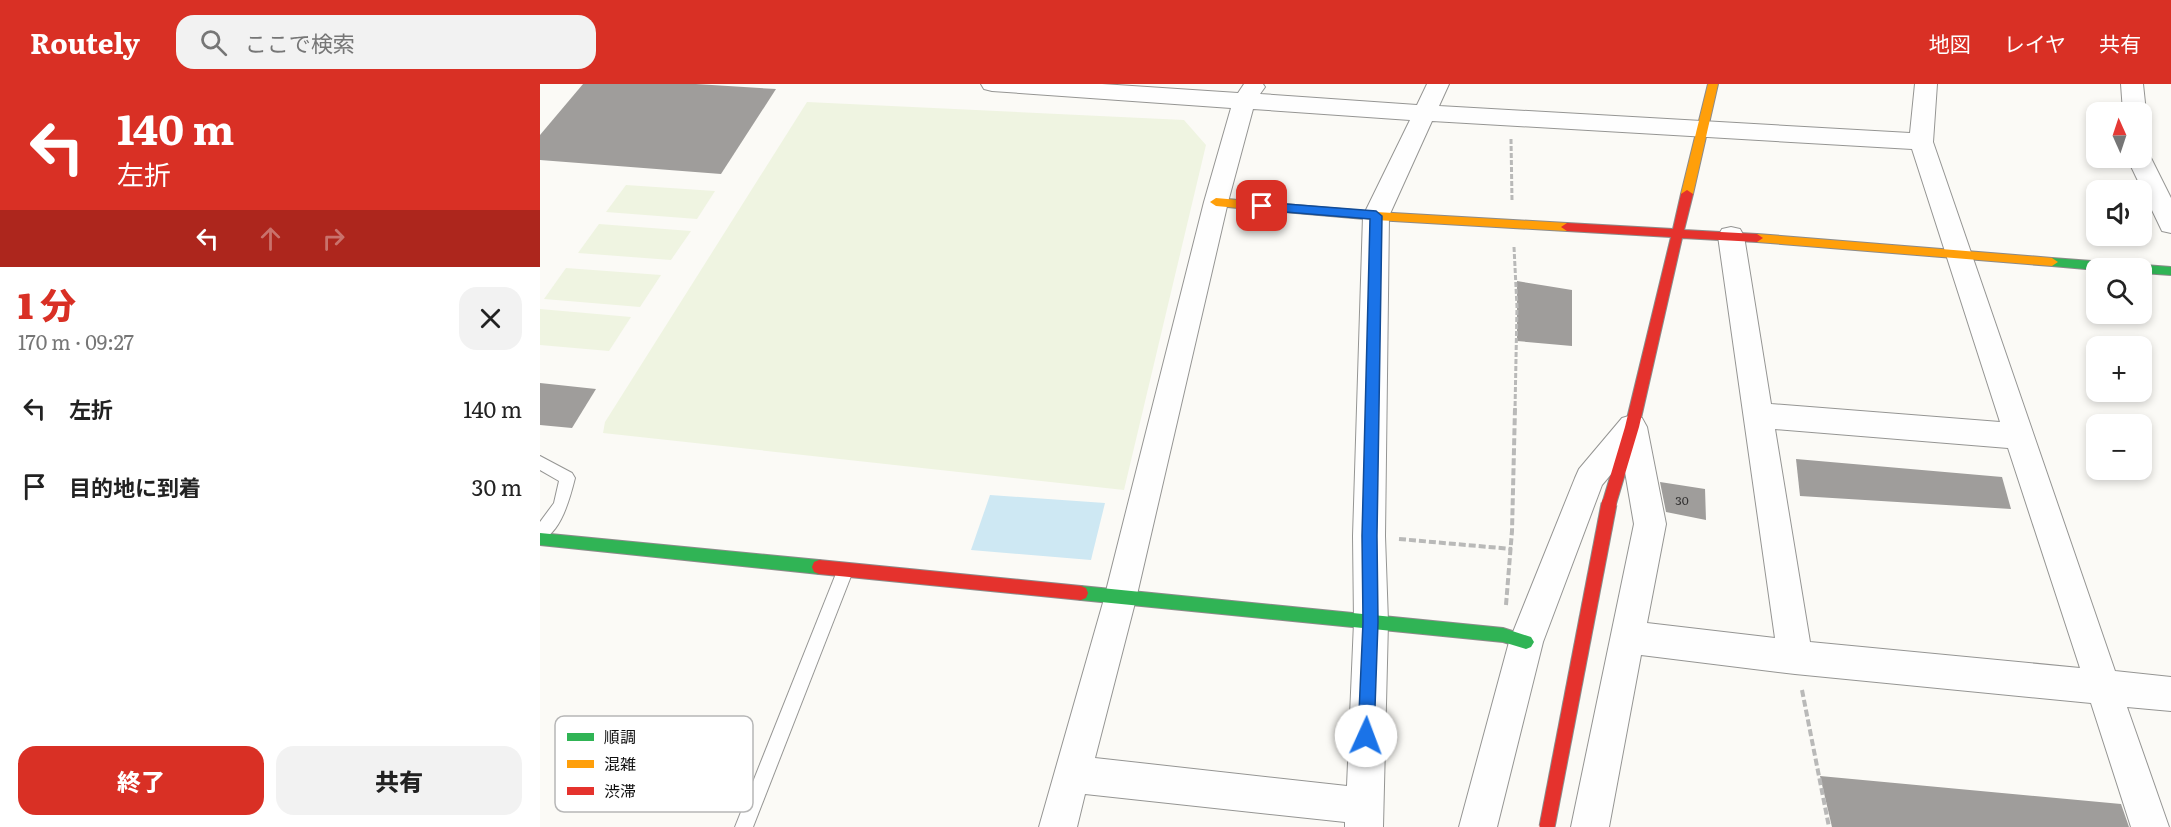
<!DOCTYPE html>
<html lang="ja">
<head>
<meta charset="utf-8">
<style>
  :root { --surface:#fff; --page:#f2f2f2; --text:#222; --muted:#767676; --accent:#d93025 }
  body { margin:0; font-family:Literata,"Noto Sans JP",serif; background:var(--page); color:var(--text); height:100vh; display:flex; flex-direction:column; font-size:22px; white-space:nowrap }
  * { box-sizing:border-box; margin:0 }
  p { font-size:20px; color:var(--muted) }
  .icon { flex:none; width:33px; height:33px; fill:none; stroke:currentColor; stroke-width:2; stroke-linecap:round; stroke-linejoin:round }
  .map { position:relative; flex:1; overflow:hidden }
  .sheet { display:flex; flex-direction:column; background:var(--surface); width:540px }
  .sheet>* { flex:none }
  .guide { background:#d93025; color:#fff; overflow:hidden }
  .needle { width:39px; rotate:357deg }
  .buttons { position:absolute; left:1546px; top:18px; display:grid; gap:12px }
  .buttons a { display:grid; place-items:center; width:66px; height:66px; border-radius:12px; background:var(--surface); box-shadow:0 3px 9px #0003; font-size:30px }
  .pin { position:absolute; display:grid; place-items:center; width:51px; height:51px; color:#fff; margin:-26px; border-radius:12px; box-shadow:0 3px 9px #0006 }
  .me { position:absolute; width:66px; margin:-33px; rotate:2deg; stroke-linejoin:round; filter:drop-shadow(0 0 4px #0008) }
  .turn { display:flex; align-items:center; gap:21px; height:126px; padding:0 18px; font-size:27px }
  .turn .icon { width:78px; height:78px; stroke-width:2.5 }
  .turn b { display:block; font-size:42px; line-height:51px }
  .lanes { display:flex; align-items:center; height:57px; padding:0 18px; background:#0003; justify-content:center; gap:30px; direction:ltr }
  .lanes .off { opacity:.35 }
  .round { display:grid; place-items:center; flex:none; width:63px; height:63px; border-radius:18px; background:var(--page) }
  .overview { display:flex; align-items:center; justify-content:space-between; height:102px; padding:0 18px }
  h1 { font-size:36px; font-weight:800; line-height:45px; color:var(--accent) }
  .primary-button { display:flex; gap:12px; margin-top:auto; padding:12px 18px }
  .primary-button a { flex:1; height:69px; border-radius:18px; background:var(--accent); color:#fff; font-size:24px; font-weight:800; line-height:69px; text-align:center }
  .primary-button a+a { background:var(--page); color:var(--text) }
  ul { padding:0; list-style:none }
  li { display:flex; align-items:center; gap:18px; height:78px; padding:0 18px }
  li div { flex:1 }
  li b { display:block; font-size:22px }
  li em { font-style:normal }
  header { display:flex; align-items:center; gap:36px; box-sizing:border-box; height:84px; padding:0 30px; background:var(--accent); color:#fff }
  header strong { font-size:28px }
  nav { display:flex; gap:33px; margin-inline-start:auto; font-size:21px }
  .search { width:420px; height:54px; background:var(--page); display:flex; align-items:center; gap:15px; box-sizing:border-box; padding:0 21px; border-radius:18px; color:var(--muted); font-size:22px }
  main { display:flex; flex:1; min-height:0 }
  .map>svg:first-child { display:block }
  .pitch { fill:#eff4e1 }
  .water { fill:#cee8f3 }
  .building { fill:#9f9d9b }
  .lines { fill:none; stroke-linecap:round; stroke-linejoin:round }
  .lane-casing { stroke:#959593; stroke-width:2 }
  .street-casing { stroke:#959593; stroke-width:2 }
  .fast-casing { stroke:#8c8b8a; stroke-width:2 }
  .slow-casing { stroke:#8c8b8a; stroke-width:2 }
  .jam-casing { stroke:#8c8b8a; stroke-width:2 }
  .path-far1 { stroke:#b9b9b8; stroke-width:3; stroke-dasharray:5 2; stroke-linecap:butt }
  .path { stroke:#b9b9b8; stroke-width:4; stroke-dasharray:7 3; stroke-linecap:butt }
  .lane { fill:#fefefe; fill-rule:evenodd }
  .street { fill:#fefefe; fill-rule:evenodd }
  .fast { fill:#30b455; fill-rule:evenodd }
  .slow { fill:#ff9f0a; fill-rule:evenodd }
  .jam { fill:#e5322d; fill-rule:evenodd }
  .jam-bridge-casing { stroke:#8c8b8a; stroke-width:17; stroke-linecap:butt }
  .jam-bridge { stroke:#e5322d; stroke-width:15 }
  .route { fill:#1a73e8; stroke:#114b97; stroke-width:1.5 }
  .labels { text-anchor:middle; dominant-baseline:central; stroke-width:6; stroke-linejoin:round; paint-order:stroke }
  .number-label { font-size:12px; fill:#333232 }
  .key { fill:#fff; stroke:#b7b7b7; stroke-width:1.5 }
  .key-label { font-size:16px; fill:#0f0f0f }
</style>
</head>
<body>
<header>
<strong>Routely</strong>
<div class="search"><svg class="icon" aria-label="search" viewBox="0 0 24 24"><circle cx="10" cy="10" r="6"/><path d="M15 15l6 6"/></svg>ここで検索</div>
<nav><a>地図</a><a>レイヤ</a><a>共有</a></nav>
</header>
<main>
<section class="sheet">
<div class="guide">
<div class="turn"><svg class="icon" aria-label="left" viewBox="0 0 24 24"><path d="M17 20v-9H6M10 6l-5 5 5 5"/></svg><div><b>140 m</b>左折</div></div>
<div class="lanes"><svg class="icon" aria-label="left" viewBox="0 0 24 24"><path d="M17 20v-9H6M10 6l-5 5 5 5"/></svg><svg class="icon off" aria-label="ahead" viewBox="0 0 24 24"><path d="M12 20V5M6 11l6-6 6 6"/></svg><svg class="icon off" aria-label="right" viewBox="0 0 24 24"><path d="M7 20v-9h11M14 6l5 5-5 5"/></svg></div>
</div>
<div class="overview"><div><h1>1 分</h1><p>170 m · 09:27</p></div><a class="round"><svg class="icon" aria-label="close" viewBox="0 0 24 24"><path d="M6 6l12 12M18 6L6 18"/></svg></a></div>
<ul>
<li><svg class="icon" aria-label="left" viewBox="0 0 24 24"><path d="M17 20v-9H6M10 6l-5 5 5 5"/></svg><div><b>左折</b></div><em>140 m</em></li>
<li><svg class="icon" aria-label="arrive" viewBox="0 0 24 24"><path d="M6 21V4h12l-3 4 3 4H6"/></svg><div><b>目的地に到着</b></div><em>30 m</em></li>
</ul>
<div class="primary-button"><a>終了</a><a>共有</a></div>
</section>
<div class="map">
<svg width="1631" height="743" viewBox="0 0 1631 743">
  <rect width="100%" height="100%" fill="#fbfaf6"/>
  <g class="pitch">
    <polygon points="267,18 644,36 666,61 584,406 63,349 65,338"/>
    <polygon points="86,101 175,107 157,135 66,128"/>
    <polygon points="59,140 151,147 131,176 38,169"/>
    <polygon points="26,184 121,191 100,223 4,215"/>
    <polygon points="0,225 91,233 69,267 0,261"/>
  </g>
  <polygon class="water" points="450,411 565,419 551,476 431,466"/>
  <g class="building">
    <polygon points="43,0 156,0 236,5 181,90 0,76 0,51"/>
    <polygon points="977,197 1032,206 1032,262 977,257"/>
    <polygon points="0,299 56,305 32,344 0,341"/>
    <polygon points="1256,375 1462,393 1471,425 1260,412"/>
    <polygon points="1120,398 1165,405 1166,436 1126,428"/>
    <polygon points="1280,692 1581,720 1589,743 1292,743"/>
  </g>
  <g class="lines">
    <g class="lane-casing">
      <g id="lane">
        <path d="M0 372 32 389 35 394C30 414 21 449 0 457V438L14 419 19 397 0 386Z"/>
        <polygon points="305,480 311,482 313,487 213,743 195,743 297,487 299,482"/>
      </g>
    </g>
    <g class="street-casing">
      <g id="street">
        <path d="M441 0H562L698 9 704 0H723L725 3 720 10 877 21 887 0H909L899 22 1370 49 1375 0H1397L1393 58 1575 587 1631 593V627L1587 623 1629 743H1591L1551 619 1255 590 1101 571 1069 743H1031L1094 440 1083 376 1062 401 1003 558 957 743H919L969 558 1035 394 1039 385 1082 334 1092 331 1102 334 1107 343 1126 440 1107 539 1235 554 1178 152 1182 145 1191 143 1200 145 1204 152 1231 320 1460 338 1372 65 892 37 849 132 845 452 848 538 843 743H805V738L545 710 537 743H499L564 515 664 118 691 24 452 7 444 5ZM713 25 870 36 823 132 813 452 814 538 807 702 555 674 596 515 688 118ZM1235 345 1468 364 1540 584 1270 558Z"/>
        <polygon points="1581,0 1603,0 1606,28 1602,33 1602,28 1583,28"/>
        <polygon points="1602,67 1608,68 1631,114 1631,149 1622,147 1587,74 1602,74"/>
      </g>
    </g>
    <g class="fast-casing">
      <g id="fast">
        <polygon points="1512,174 1631,183 1631,191 1602,189 1602,184 1557,186 1512,182 1506,178"/>
        <polygon points="0,449 279,476 284,478 286,483 284,488 279,490 0,461"/>
        <polygon points="541,502 963,544 991,553 994,558 991,563 986,565 963,558 541,516 536,514 534,509 536,504"/>
      </g>
    </g>
    <g class="slow-casing">
      <g id="slow">
        <polygon points="1168,0 1178,0 1153,110 1147,114 1141,110"/>
        <polygon points="676,114 836,128 1027,139 1033,143 1027,147 836,136 676,122 670,118"/>
        <polygon points="1217,150 1512,174 1518,178 1512,182 1217,158 1211,154"/>
      </g>
    </g>
    <g class="jam-casing">
      <g id="jam">
        <polygon points="1147,106 1153,110 1144,146 1217,150 1223,154 1217,158 1142,154 1099,343 1076,420 1074,424 1069,426 1064,424 1062,420 1085,343 1131,153 1027,147 1021,143 1027,139 1133,145 1141,110"/>
        <polygon points="279,476 541,502 546,504 548,509 546,514 541,516 279,490 274,488 272,483 274,478"/>
      </g>
    </g>
    <g class="path-far1">
      <polyline points="971,55 972,116"/>
      <polyline points="974,163 977,223 975,326"/>
    </g>
    <g class="path">
      <polyline points="859,455 972,465"/>
      <polyline points="966,521 972,447 975,324"/>
      <polyline points="1262,606 1289,743"/>
    </g>
    <use href="#lane" class="lane"/>
    <use href="#street" class="street"/>
    <use href="#fast" class="fast"/>
    <use href="#slow" class="slow"/>
    <use href="#jam" class="jam"/>
    <g class="jam-bridge-casing">
      <polyline id="jam-bridge" points="1007,743 1069,420"/>
    </g>
    <use href="#jam-bridge" class="jam-bridge"/>
  </g>
  <polygon class="route" points="722,118 836,127 842,132 837,452 838,538 834,652 832,658 826,661 821,658 818,652 823,538 822,452 830,135 722,126 716,122"/>
  <g class="labels">
    <g class="number-label">
      <text x="1142" y="416">30</text>
    </g>
  </g>
  <rect x="15" y="632" width="198" height="96" rx="9" class="key"/>
  <rect x="27" y="649" width="27" height="8" fill="#30b455"/>
  <rect x="27" y="676" width="27" height="8" fill="#ff9f0a"/>
  <rect x="27" y="703" width="27" height="8" fill="#e5322d"/>
  <g class="key-label">
    <text x="64" y="659">順調</text>
    <text x="64" y="686">混雑</text>
    <text x="64" y="713">渋滞</text>
  </g>
</svg>
<div class="buttons">
<a><svg class="needle" viewBox="-14 -14 28 28"><path d="M0-13l5 13h-10z" fill="#e53935"/><path d="M0 13l5-13h-10z" fill="#767676"/></svg></a>
<a><svg class="icon" aria-label="sound" viewBox="0 0 24 24"><path d="M4 9h4l5-4v14l-5-4H4zM17 9q2 3 0 6"/></svg></a>
<a><svg class="icon" aria-label="search" viewBox="0 0 24 24"><circle cx="10" cy="10" r="6"/><path d="M15 15l6 6"/></svg></a>
<a>+</a>
<a>−</a>
</div>
<div class="pin" style="left:722px;top:122px;background:#d93025"><svg class="icon" aria-label="arrive" viewBox="0 0 24 24"><path d="M6 21V4h12l-3 4 3 4H6"/></svg></div>
<svg class="me" style="left:826px;top:652px" viewBox="-20 -20 40 40"><circle r="19" fill="#fff"/><path d="M0-13L10 11 0 6-10 11z" fill="#1a73e8"/></svg>
</div>
</main>
</body>
</html>
